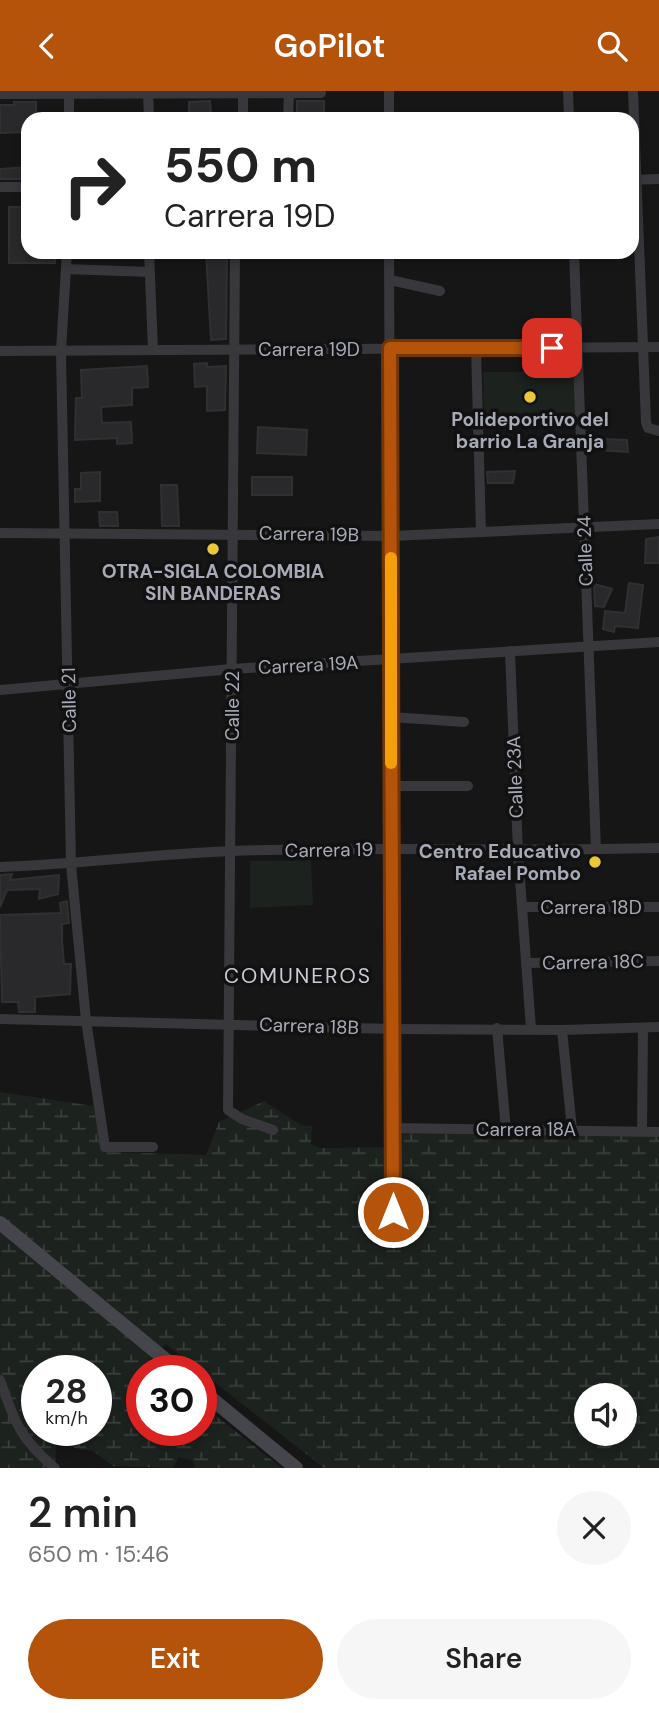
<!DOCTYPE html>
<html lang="en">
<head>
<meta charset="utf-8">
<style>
  :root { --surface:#fff; --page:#f6f6f6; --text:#222; --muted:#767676; --accent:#b45309 }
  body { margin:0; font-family:"DM Sans",sans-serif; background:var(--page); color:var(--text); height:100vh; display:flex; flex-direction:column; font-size:26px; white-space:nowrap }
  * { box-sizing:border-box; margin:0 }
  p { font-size:23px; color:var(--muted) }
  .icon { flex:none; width:38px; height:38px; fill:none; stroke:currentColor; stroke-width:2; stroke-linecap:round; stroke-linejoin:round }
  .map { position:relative; height:1377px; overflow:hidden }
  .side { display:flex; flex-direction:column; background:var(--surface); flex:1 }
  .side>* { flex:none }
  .banner { position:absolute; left:21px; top:21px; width:618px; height:147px; border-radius:21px; box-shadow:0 4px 10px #0003; background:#fff; color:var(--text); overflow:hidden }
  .controls { position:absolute; left:574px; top:1292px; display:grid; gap:14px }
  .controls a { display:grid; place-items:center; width:63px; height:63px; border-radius:50%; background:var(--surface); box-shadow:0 4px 10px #0003; font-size:35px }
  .speed { position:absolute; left:21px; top:1264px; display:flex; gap:14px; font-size:35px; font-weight:700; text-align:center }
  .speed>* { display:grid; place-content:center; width:91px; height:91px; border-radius:50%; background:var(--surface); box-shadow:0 4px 10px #0003; line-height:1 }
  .speed small { font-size:18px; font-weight:400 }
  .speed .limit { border:10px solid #d22; background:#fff; color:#111 }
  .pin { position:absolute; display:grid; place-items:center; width:60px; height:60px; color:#fff; margin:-30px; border-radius:14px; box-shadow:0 4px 10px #0006 }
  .me { position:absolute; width:77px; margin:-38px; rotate:0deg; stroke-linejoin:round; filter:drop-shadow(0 0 5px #0008) }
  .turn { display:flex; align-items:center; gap:24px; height:147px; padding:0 28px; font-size:32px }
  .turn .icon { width:91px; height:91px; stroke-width:2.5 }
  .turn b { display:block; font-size:49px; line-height:60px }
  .round { display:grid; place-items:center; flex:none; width:74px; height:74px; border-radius:37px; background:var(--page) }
  .headline { display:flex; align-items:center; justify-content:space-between; height:119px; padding:0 28px }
  h1 { font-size:42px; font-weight:600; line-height:52px }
  .button { display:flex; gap:14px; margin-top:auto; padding:14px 28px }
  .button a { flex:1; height:80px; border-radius:42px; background:var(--accent); color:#fff; font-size:28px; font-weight:600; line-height:80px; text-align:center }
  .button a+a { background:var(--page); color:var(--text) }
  header { display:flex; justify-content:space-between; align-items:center; height:91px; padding:0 28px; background:var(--accent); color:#fff; font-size:32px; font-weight:600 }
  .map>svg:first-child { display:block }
  .grass { fill:#1c221e }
  .wetland { fill:url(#wetland-marsh); fill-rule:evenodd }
  .building { fill:#29292b; stroke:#303033; stroke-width:2 }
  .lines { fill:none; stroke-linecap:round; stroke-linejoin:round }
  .street { stroke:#37373c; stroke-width:10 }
  .secondary { stroke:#45464c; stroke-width:14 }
  .route-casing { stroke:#753606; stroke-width:18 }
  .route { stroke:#b45309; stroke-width:12 }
  .slow { stroke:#f59e0b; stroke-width:12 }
  .poi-dot { fill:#ebc73a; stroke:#111112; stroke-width:2.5 }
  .labels { text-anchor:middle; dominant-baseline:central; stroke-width:7; stroke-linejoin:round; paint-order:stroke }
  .street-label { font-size:19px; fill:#a8abb7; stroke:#111112 }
  .poi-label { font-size:19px; font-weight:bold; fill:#a8abb7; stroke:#111112 }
  .neighbourhood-label { font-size:21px; letter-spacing:2px; fill:#c9cad3; stroke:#111112 }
</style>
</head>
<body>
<header><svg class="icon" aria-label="back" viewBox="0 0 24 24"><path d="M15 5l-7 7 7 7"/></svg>GoPilot<svg class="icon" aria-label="search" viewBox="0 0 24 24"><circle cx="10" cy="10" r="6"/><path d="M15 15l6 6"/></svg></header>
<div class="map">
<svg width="659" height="1377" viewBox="0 0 659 1377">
  <defs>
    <pattern id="wetland-marsh" width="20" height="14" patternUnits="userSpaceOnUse" patternTransform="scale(1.75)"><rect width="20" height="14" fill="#1c221e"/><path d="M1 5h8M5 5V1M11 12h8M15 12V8" fill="none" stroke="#3a3f3c"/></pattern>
  </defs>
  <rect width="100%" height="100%" fill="#161617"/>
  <g class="grass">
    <polygon points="577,280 577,331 484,332 483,281"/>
    <polygon points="311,769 313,814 250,817 250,770"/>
  </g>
  <path class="wetland" d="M0 1001 93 1015 105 1061 206 1064 219 1031 264 1010 301 1034 312 1035 311 1053 320 1057 402 1056 403 1039 659 1042V1377H324L166 1253 149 1269 160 1279H142V1339H201V1313L282 1377H195L193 1370 179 1366 173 1377 113 1375 93 1360 75 1357 63 1348 56 1355 55 1377H0ZM37 1279H96V1339H37ZM586 1304H625V1342H586Z"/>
  <g class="building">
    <polygon points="210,10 211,24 189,25 189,11"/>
    <rect x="297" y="10" width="27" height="18"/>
    <polygon points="14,11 36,11 36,28 28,28 26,41 0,42 0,14 14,14"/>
    <polygon points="28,76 28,88 0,88 0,78"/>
    <polygon points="9,116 28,116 28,161 55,161 55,172 9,172"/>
    <polygon points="206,161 227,161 226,248 211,249"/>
    <polygon points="207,272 207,276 226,275 225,319 207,320 207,295 195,296 194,273"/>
    <polygon points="147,275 148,296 132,297 132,314 101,316 102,332 131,331 132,352 117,353 117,347 75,349 76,307 82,307 81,279"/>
    <polygon points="258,336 307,339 306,364 257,362"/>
    <polygon points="599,348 627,349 628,361 597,359"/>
    <polygon points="515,380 513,392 488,392 487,381"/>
    <polygon points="100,381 100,410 75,411 75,398 81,398 81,382"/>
    <rect x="252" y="386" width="40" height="18"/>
    <polygon points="161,394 177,394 179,435 162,435"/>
    <polygon points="99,421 117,421 118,435 100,435"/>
    <polygon points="659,446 659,472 645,472 646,448"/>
    <polygon points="629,492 643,494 638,537 615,535 614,541 603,538 605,520 625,522"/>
    <polygon points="594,493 612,498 604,516 595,515"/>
    <polygon points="12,783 10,789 59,784 58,803 39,808 40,798 7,799 0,816 0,784"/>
    <polygon points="67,810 69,832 62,833 62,849 64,873 71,873 70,903 35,906 35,921 19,921 18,911 2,911 0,824 61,822 60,812"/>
  </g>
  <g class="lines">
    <g class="street">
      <polyline points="148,0 149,28"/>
      <polyline points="389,0 389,28"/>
      <polyline points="568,0 569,28"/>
      <polyline points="633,0 646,331 648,337 659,340"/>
      <polyline points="0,3 321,2"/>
      <polyline points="69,28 69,0"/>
      <polyline points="243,28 243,0"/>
      <polyline points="288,28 289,2"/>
      <polyline points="632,89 659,88"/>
      <polyline points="0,96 28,96"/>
      <polyline points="67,161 61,260 71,774 86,929 105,1056 153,1056"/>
      <polyline points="149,161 153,259"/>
      <polyline points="235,161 228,1019 242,1028 273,1039"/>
      <polyline points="389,161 393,1121"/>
      <polyline points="574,161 596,759"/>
      <polyline points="66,178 149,181"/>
      <polyline points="390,189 440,200"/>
      <polyline points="476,257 481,441"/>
      <polyline points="0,260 659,256"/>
      <polyline points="0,442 391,445 659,433"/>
      <polyline points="510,560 518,761 531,938"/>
      <polyline points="0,599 232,578 659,551"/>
      <polyline points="391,626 464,631"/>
      <polyline points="392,695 468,695"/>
      <path d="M0 776C78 773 156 763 233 760 375 755 517 761 659 757"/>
      <polyline points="522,816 659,816"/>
      <polyline points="526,872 659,870"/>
      <polyline points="0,928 393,938 562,939 659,936"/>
      <polyline points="497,937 506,1039"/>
      <polyline points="562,939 572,1038"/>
      <polyline points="393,1037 659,1041"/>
      <polyline points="642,1040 643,937"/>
      <path d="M0 1289C14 1330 21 1349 55 1377"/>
    </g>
    <g class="secondary">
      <polyline points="0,1132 178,1279"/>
      <polyline points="201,1299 296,1377"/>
    </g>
  </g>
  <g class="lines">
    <g class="route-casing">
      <polyline id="route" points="393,1121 390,257 552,257"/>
    </g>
    <use href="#route" class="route"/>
    <polyline class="slow" points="391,467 391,672"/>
  </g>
  <g class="poi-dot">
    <circle cx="530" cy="306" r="7"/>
    <circle cx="213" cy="458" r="7"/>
    <circle cx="595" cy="771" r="7"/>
  </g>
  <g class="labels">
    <g class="street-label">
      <text x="309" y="258">Carrera 19D</text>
      <text transform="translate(309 443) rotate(1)">Carrera 19B</text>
      <text transform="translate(585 460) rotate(-92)">Calle 24</text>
      <text transform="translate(308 574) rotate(-3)">Carrera 19A</text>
      <text transform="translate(69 609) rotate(-91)">Calle 21</text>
      <text transform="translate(232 615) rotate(-90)">Calle 22</text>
      <text transform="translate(515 686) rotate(-92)">Calle 23A</text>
      <text transform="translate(329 759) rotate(-1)">Carrera 19</text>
      <text x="591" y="816">Carrera 18D</text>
      <text transform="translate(593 871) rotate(-1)">Carrera 18C</text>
      <text transform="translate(309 935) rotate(2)">Carrera 18B</text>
      <text x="526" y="1038">Carrera 18A</text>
    </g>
    <g class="poi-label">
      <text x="530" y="328">Polideportivo del<tspan x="530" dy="22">barrio La Granja</tspan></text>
      <text x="213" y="480">OTRA-SIGLA COLOMBIA<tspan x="213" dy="22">SIN BANDERAS</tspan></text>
      <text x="581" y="760" text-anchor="end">Centro Educativo<tspan x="581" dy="22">Rafael Pombo</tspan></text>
    </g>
    <g class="neighbourhood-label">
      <text x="298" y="885">COMUNEROS</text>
    </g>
  </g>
</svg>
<div class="controls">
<a><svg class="icon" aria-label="sound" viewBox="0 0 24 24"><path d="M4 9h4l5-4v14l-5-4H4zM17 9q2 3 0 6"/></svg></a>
</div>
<div class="speed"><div>28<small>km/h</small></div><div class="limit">30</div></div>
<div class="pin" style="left:552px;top:257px;background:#d93025"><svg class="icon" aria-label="arrive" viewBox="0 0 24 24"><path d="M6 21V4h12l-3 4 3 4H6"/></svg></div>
<svg class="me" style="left:393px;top:1121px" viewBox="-20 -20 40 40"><circle r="17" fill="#b45309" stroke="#fff" stroke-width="3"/><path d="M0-11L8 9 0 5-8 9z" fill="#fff"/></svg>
<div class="banner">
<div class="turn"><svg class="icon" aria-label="right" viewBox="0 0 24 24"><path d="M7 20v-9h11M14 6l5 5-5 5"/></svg><div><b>550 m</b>Carrera 19D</div></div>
</div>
</div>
<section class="side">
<div class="headline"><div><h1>2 min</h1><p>650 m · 15:46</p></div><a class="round"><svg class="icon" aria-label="close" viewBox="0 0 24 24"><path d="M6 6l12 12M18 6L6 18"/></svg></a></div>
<div class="button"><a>Exit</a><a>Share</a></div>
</section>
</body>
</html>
